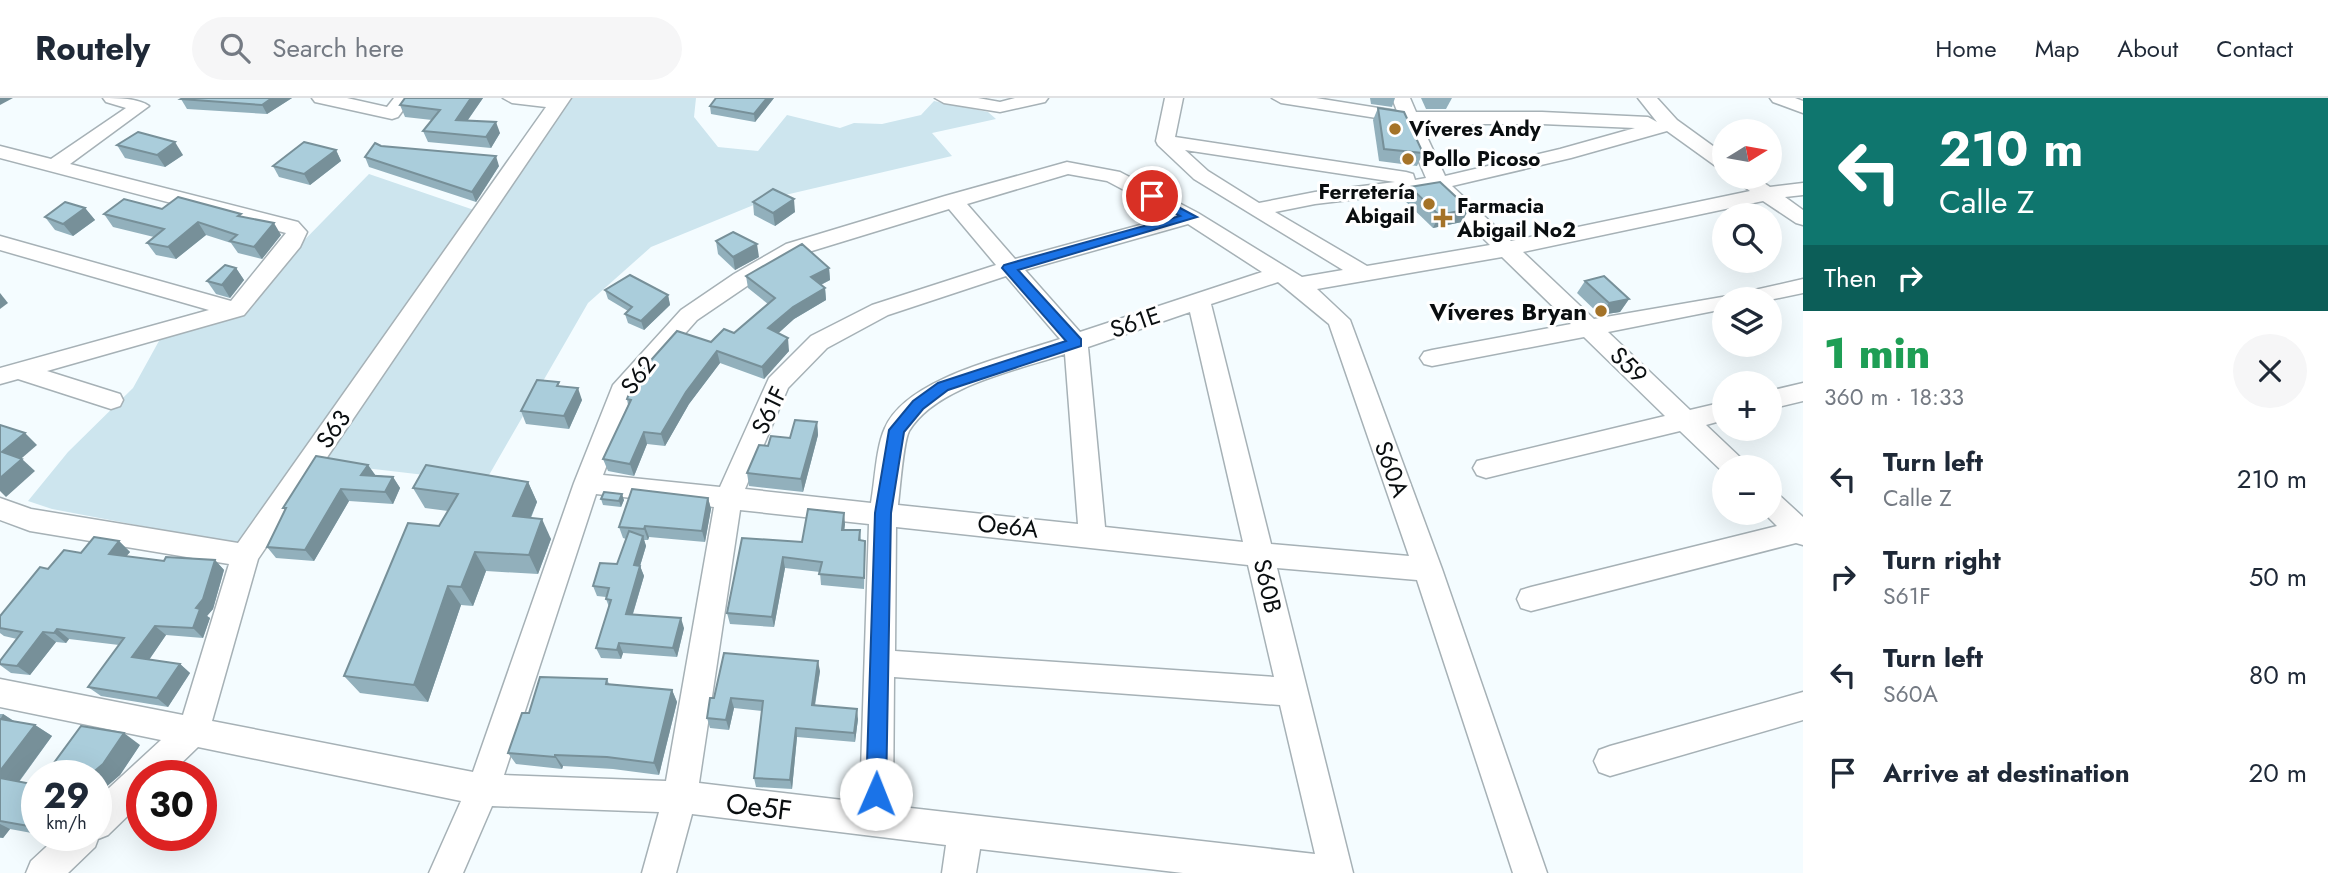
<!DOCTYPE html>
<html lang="en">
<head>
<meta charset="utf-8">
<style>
  :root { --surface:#fff; --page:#f6f6f7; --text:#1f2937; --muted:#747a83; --line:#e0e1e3 }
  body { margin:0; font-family:Jost,sans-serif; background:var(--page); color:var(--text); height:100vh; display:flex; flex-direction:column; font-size:26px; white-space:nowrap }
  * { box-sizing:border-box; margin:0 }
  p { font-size:23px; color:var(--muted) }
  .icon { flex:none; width:38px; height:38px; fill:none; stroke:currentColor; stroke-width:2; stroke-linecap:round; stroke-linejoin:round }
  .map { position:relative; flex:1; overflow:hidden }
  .panel { display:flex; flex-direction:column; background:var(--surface); width:525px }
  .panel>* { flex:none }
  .hud { background:#0f766e; color:#fff; overflow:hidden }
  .needle { width:46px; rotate:79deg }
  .fabs { position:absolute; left:1712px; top:21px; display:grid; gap:14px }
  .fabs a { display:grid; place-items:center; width:70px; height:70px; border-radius:50%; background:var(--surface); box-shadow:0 7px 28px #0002; font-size:35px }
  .speed { position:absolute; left:21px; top:662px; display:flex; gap:14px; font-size:35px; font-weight:700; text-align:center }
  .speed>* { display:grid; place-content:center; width:91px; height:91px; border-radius:50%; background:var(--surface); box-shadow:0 7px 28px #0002; line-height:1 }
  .speed small { font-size:18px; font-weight:400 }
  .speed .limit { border:10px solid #d22; background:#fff; color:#111 }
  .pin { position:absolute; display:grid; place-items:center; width:60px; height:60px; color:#fff; margin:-30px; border:4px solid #fff; border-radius:50%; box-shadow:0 2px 7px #0007 }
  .me { position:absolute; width:77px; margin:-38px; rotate:1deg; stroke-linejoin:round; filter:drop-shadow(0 0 5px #0008) }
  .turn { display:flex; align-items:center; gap:24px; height:147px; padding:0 21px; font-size:32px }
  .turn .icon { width:91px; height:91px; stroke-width:2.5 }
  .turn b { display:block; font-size:49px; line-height:60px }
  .then { display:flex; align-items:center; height:66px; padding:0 21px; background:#0003; gap:14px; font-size:26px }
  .round { display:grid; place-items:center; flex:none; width:74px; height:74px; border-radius:37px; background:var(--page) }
  .summary { display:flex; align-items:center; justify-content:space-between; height:119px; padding:0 21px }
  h1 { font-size:42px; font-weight:800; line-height:52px; color:#1e9e55 }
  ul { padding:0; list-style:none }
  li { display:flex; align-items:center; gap:21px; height:98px; padding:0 21px }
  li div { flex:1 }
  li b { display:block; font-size:26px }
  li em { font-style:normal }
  header { display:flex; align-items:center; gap:42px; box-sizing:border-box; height:98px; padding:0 35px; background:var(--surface); border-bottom:2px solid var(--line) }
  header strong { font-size:33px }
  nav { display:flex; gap:38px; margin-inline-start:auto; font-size:24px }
  .search { width:490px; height:63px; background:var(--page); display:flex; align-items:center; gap:18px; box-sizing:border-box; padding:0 24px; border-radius:38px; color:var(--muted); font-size:26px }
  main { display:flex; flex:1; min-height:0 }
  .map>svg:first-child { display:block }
  .green { fill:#cde5ee }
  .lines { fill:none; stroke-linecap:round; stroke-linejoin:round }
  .minor-casing { stroke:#a6b1b6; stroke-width:3 }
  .minor { fill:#fff; fill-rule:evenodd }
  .wall { fill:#92b0bc }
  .shaded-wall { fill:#779099 }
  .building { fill:#aacddb; stroke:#779099; stroke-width:2 }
  .route { fill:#1a73e8; stroke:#114b97; stroke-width:2 }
  .poi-dot { fill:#a47328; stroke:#fff; stroke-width:2.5 }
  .labels { text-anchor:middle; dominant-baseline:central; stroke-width:6; stroke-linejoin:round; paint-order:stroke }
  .far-poi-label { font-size:21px; font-weight:bold; fill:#0a0e10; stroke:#fff; text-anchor:start }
  .poi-label { font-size:24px; font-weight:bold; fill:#0a0e10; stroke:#fff; text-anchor:end }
  .street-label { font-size:24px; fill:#0a0e10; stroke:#fff }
  .near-street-label { font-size:28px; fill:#0a0e10; stroke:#fff }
</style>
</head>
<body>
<header>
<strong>Routely</strong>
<div class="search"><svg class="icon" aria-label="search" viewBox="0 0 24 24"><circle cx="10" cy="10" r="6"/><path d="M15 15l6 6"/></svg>Search here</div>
<nav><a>Home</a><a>Map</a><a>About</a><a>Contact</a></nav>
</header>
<main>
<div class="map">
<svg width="1803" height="775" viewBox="0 0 1803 775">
  <rect width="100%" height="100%" fill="#f4fcff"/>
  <g class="green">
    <polygon points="571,0 696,0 694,19 718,49 758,53 787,17 840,30 854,25 882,26 921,17 934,3 988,14 996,21 932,35 952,58 768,101 651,149 588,205 485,384 322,365"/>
    <polygon points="369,76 474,112 242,447 52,411 28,403 68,354 133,290 165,232 236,212"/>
  </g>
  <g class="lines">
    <g class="minor-casing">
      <g id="minor">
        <path d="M103 0C118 0 138 0 149 8L70 66 298 124 307 134 300 149 244 217 47 273 120 296 123 302 120 308 111 311 18 281 0 286V270L209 212 0 152V138L231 203 286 135 0 60V48L51 61 126 10 106 4Z"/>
        <polygon points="312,0 347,0 387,9 394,0 412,0 398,19 392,21 315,4"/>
        <path d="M503 0H571L258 461 212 623 473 674 574 385 613 287 681 212 734 176 786 146 945 98 1067 64 1120 74 1198 115 1302 179 1343 172 1194 81 1158 47 1156 43 1165 0H1183L1175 39 1406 74 1413 76 1415 82 1426 80 1402 24 1281 5 1272 0H1316L1397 13 1392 0H1410L1416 14H1542L1648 19 1657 24 1638 0H1657L1677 22 1724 56V71L1717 69 1667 33 1571 60 1452 88 1511 143 1750 93 1732 79H1755L1770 89 1803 85V97L1785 99 1803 112V127L1796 125 1763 103 1523 154 1594 221 1728 198 1803 181V195L1769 202 1724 201V211L1608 234 1690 312 1724 304V322L1706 327 1743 362 1747 369H1724V375L1680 333 1486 380 1477 377 1473 370 1477 363 1665 318 1584 239 1432 268 1424 266 1420 260 1424 254 1432 252 1571 226 1502 159 1317 191 1350 222 1442 471 1547 775H1513L1417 482 1277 470 1353 775H1183L980 751 976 775H942L946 747 692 716 676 775H642L659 714 492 708 463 775H429L461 703 198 649 169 677H142V704L108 737 98 741 95 749 68 775H26L31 763 59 737H96V702L161 642 0 609V581L183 617 229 466 30 433 0 422V400L31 411 238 445 546 9 512 5ZM1421 26H1542L1635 30 1560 51 1445 78ZM1185 52 1395 84 1315 94 1259 105 1208 73ZM1068 76 1107 83 1173 118 1015 161 967 106ZM1433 92 1490 147 1367 168 1275 114 1315 106ZM949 111 996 167 872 207 811 238 769 280 720 389 603 377 636 291 697 222 750 186 802 156ZM1188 126 1262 174 1080 234 1025 172ZM1006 178 1060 241C1010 258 907 279 885 330 876 349 875 383 871 405L745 391 788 290 827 250 888 217ZM1278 184 1329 226 1409 458 1271 446 1211 206ZM1190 214 1243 444 1105 429 1088 249ZM1065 256 1078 426 898 407C900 392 903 345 909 333 936 288 1018 272 1065 256ZM596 396 714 409 666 683 504 677ZM740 412 869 426 860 704 699 685ZM896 429 1248 467 1274 579 895 553ZM894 579 1280 607 1315 756 893 708Z"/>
        <polygon points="935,0 978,0 1000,4 1015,0 1048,0 1045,4 1000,14 944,5"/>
        <polygon points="1770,0 1795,0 1803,3 1803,15 1773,4"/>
        <polygon points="1803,285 1803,303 1769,311 1769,293"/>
        <polygon points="1769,393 1778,396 1803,419 1803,447 1796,445 1531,513 1521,510 1517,501 1521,492 1531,489 1777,428 1764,415 1769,415"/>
        <polygon points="1803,594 1803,622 1610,678 1599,674 1594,663 1599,652 1610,648"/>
      </g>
    </g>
    <use href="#minor" class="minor"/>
  </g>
  <g class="wall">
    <polygon points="183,0 292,0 267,16 187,11 181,1"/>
    <polygon points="405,0 483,0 468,22 500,35 491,50 428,44 423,33 432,22 405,19 400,7"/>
    <polygon points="716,0 774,0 755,24 711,16 710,8"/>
    <polygon points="1370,0 1395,0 1392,9 1371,6"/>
    <polygon points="1421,0 1452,0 1446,11 1426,11"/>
    <polygon points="1378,10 1423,55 1417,68 1379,63 1373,22"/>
    <polygon points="117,47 183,57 165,69 125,60"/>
    <polygon points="381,48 499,68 476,104 369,69 365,59"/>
    <polygon points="336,52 341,63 310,87 279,79 273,68"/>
    <polygon points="1410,89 1462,124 1433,130 1404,102"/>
    <polygon points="753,104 795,114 775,128 754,117"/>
    <polygon points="85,110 95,122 73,138 55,132 45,119"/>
    <polygon points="162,111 243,119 281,137 262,161 238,155 231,145 206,137 176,161 156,157 147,145 154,139 113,129 104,116"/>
    <polygon points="716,143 759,159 735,172 718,156"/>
    <polygon points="236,170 244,182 230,200 216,196 207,183"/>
    <polygon points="829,170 830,182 821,187 825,190 826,202 794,221 778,235 789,253 764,281 720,265 689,306 665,348 647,346 634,378 608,373 603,361 628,307 627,301 711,244 734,235 768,206 748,190 746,178"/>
    <polygon points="1585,183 1629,201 1620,214 1600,217 1577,195"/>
    <polygon points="605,192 668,197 670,207 644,232 628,225 625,216 628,213 608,201"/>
    <polygon points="561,288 582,302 569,331 526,326 521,313"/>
    <polygon points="817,324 818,337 803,394 749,388 747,375 768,348 790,340"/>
    <polygon points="368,367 375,377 393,379 400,390 393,406 349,403 314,463 276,460 267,449 285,412 283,410"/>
    <polygon points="528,384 537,404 531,420 551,441 538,476 486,473 473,508 461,507 428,604 360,595 344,578 448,413 425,410 413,390"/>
    <polygon points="708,400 711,411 705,444 649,439 648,442 644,442 646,448 640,468 644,478 633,516 684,530 677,559 623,555 621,561 601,560 596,550 609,509 606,501 606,499 597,498 593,488 617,466 626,441 623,440 619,429"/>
    <polygon points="601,401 624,402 621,409 603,407"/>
    <polygon points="845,426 844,432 860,432 861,443 865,454 864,491 821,487 820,474 785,470 774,529 730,526 727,515 742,440 802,444"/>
    <polygon points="119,443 130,454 126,458 164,463 215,462 224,472 213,511 207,518 210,520 203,540 166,537 149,562 180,566 190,575 168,609 101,598 88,589 119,547 69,541 66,545 56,544 30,577 11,575 0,567 0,563 17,541 4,538 0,535 0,518 48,471 81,455"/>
    <polygon points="820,573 815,608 858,621 855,644 797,639 792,691 756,689 754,680 762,613 734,610 729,632 710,630 707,620 714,600"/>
    <polygon points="607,581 609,586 672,592 677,604 659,677 613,671 563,668 562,671 516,666 508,655 529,615"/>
    <polygon points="0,616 3,616 14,623 35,627 52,638 19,684 37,687 37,736 10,731 3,740 0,740"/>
    <polygon points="140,647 120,677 106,689 98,688 96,690 96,677"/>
  </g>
  <g class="shaded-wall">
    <polygon points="0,0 13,0 0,7"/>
    <polygon points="272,0 292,0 267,16 262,7"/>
    <polygon points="471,0 483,0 460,33 456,22"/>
    <polygon points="767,0 774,0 755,24 754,16"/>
    <polygon points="496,24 500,35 491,50 486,39"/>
    <polygon points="175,44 183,57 165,69 157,57"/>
    <polygon points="336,52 341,63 310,87 304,76"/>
    <polygon points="496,58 499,68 476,104 472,94"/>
    <polygon points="794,101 795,114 775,128 773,115"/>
    <polygon points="85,110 95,122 73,138 63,126"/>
    <polygon points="1469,111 1462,124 1433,130 1439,117"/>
    <polygon points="198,124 206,137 176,161 168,149"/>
    <polygon points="274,125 281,137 262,161 254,149"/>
    <polygon points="757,146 759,159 735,172 733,159"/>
    <polygon points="236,170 244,182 230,200 222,187"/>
    <polygon points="829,170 830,182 812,191 811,179"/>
    <polygon points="825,190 826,202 794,221 770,243 768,230 793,209"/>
    <polygon points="0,195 8,205 0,211"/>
    <polygon points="668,197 670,207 644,232 641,223"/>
    <polygon points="1629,201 1620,214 1600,217 1609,205"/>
    <polygon points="788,240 789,253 764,281 762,269"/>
    <polygon points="717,253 720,265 689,306 665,348 661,336 686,294"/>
    <polygon points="578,290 582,302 569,331 564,318"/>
    <polygon points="817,324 818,337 803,394 801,381"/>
    <polygon points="644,334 647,346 634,378 630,366"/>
    <polygon points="25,335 37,347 15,366 2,354"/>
    <polygon points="22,361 35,373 6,399 0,393 0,380"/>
    <polygon points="368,367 376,378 361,377"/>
    <polygon points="393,379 400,390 393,406 385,394"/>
    <polygon points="528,384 537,404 523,437 513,418"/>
    <polygon points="341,391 349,403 314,463 305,452"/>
    <polygon points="622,396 624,402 621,409 619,403"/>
    <polygon points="708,400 711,411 705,444 702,433"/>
    <polygon points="844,415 845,426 843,443 842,432"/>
    <polygon points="542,421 551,441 538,476 529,457"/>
    <polygon points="645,428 649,439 648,442 644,431"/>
    <polygon points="643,438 646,448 640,468 644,478 630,525 626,516 634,467"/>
    <polygon points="119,443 130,454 120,466 109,456"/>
    <polygon points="475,454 486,473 473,508 461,489"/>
    <polygon points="783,459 785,470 774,529 772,519"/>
    <polygon points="215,462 224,472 213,511 207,518 210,520 203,540 193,530 196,510"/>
    <polygon points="448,488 461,507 428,604 414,587"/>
    <polygon points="681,520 684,530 677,559 673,550"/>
    <polygon points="155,528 166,537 144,569 132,559"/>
    <polygon points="57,531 69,541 66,545 54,535"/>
    <polygon points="43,534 56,544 30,577 17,568"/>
    <polygon points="619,545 623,555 621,561 617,552"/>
    <polygon points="818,563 820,573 813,617 812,607"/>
    <polygon points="180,566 190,575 168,609 157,600"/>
    <polygon points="672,592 677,604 659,677 654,665"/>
    <polygon points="731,600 734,610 729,632 726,622"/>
    <polygon points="857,611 858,621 855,644 854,635"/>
    <polygon points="3,616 21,628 0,622"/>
    <polygon points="35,627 52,638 14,690 0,682 0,673"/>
    <polygon points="796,630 797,639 792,691 790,682"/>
    <polygon points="124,635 140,647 120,677 106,689 96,682 96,677 90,677"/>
    <polygon points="555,657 563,668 562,671 555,659"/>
    <polygon points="0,726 10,731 3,740 0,739"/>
  </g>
  <g class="building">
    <polygon points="183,0 272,0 262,7 181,1"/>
    <polygon points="405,0 471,0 456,22 496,24 486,39 423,33 440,12 400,7"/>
    <polygon points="716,0 767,0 754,16 710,8"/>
    <polygon points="1378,10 1404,14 1423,55 1384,51"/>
    <polygon points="138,34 175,44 157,57 117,47"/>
    <polygon points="304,44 336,52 304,76 273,68"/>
    <polygon points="375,45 381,48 496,58 472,94 365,59"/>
    <polygon points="1440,84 1469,111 1439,117 1410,89"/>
    <polygon points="773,91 794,101 773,115 753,104"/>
    <polygon points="178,99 241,116 238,118 274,125 254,149 230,143 237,137 198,124 168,149 147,145 164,131 104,116 124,101 162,111"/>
    <polygon points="65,104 85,110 63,126 45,119"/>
    <polygon points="733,134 757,146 733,159 716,143"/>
    <polygon points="802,146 829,170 811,179 825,190 793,209 768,230 788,240 762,269 717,253 686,294 661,336 644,334 630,366 603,361 631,302 627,301 635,280 677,233 711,244 724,231 734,235 775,200 746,178"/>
    <polygon points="225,167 236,170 222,187 207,183"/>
    <polygon points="630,177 668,197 641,223 625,216 632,209 605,192"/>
    <polygon points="1604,178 1629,201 1609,205 1585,183"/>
    <polygon points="537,282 559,284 557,288 578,290 564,318 521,313"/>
    <polygon points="795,322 817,324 801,381 747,375 759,347 768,348 771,338 790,340"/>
    <polygon points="0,327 25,335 2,354 22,361 0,380"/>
    <polygon points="316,358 368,367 361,377 393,379 385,394 341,391 305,452 267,449 286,410 283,410"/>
    <polygon points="426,367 528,384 513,418 542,421 529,457 475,454 461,489 448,488 414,587 344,578 408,425 439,428 458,396 413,390"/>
    <polygon points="632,391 708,400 702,433 645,428 644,431 619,429"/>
    <polygon points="604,394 622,396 619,403 601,401"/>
    <polygon points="808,411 844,415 842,432 860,432 859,442 865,443 864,480 819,476 822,464 783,459 772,519 727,515 742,440 802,444"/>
    <polygon points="629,433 643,438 634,467 640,468 626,516 681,520 673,550 619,545 617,552 596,550 611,502 606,501 609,490 593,488 600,465 617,466"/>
    <polygon points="94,439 119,443 109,456 164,463 166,459 215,462 203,501 196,510 200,511 193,530 155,528 132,559 180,566 157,600 88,589 124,540 57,531 54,535 43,534 17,568 0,566 0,563 22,534 0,530 0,518 40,469 48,471 64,452 81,455"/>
    <polygon points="724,555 818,563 812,607 857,611 854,635 796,630 790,682 754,680 763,603 731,600 726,622 707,620 710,600 714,600"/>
    <polygon points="540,579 607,581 606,586 672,592 654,665 607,659 555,657 555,659 508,655 522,615 529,615"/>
    <polygon points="0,621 35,627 0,673"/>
    <polygon points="81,628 124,635 103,666 90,677 45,677"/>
    <polygon points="0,680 37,687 37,727 34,729 0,723"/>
  </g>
  <polygon class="route" points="1152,95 1197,119 1018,172 1081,241 1081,248 948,292 923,311 904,334 891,415 886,696 883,703 876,706 869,703 866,696 875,415 889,332 913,303 938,285 1066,243 1002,170 1004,167 1180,118 1148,101 1148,96"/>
  <g class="poi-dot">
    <circle cx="1395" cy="31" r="7"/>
    <circle cx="1408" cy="61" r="7"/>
    <circle cx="1429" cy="106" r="7"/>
    <path d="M1439.5 109.5h7v7h7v7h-7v7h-7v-7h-7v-7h7z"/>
    <circle cx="1601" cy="213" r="7"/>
  </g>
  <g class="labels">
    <g class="far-poi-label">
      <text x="1409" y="31">Víveres Andy</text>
      <text x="1422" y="61">Pollo Picoso</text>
      <text x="1415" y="94" text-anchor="end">Ferretería<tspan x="1415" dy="24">Abigail</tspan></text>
      <text x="1457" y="108">Farmacia<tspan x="1457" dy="24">Abigail No2</tspan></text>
    </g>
    <g class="poi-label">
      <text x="1587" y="213">Víveres Bryan</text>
    </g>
    <g class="street-label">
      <text transform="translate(1135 224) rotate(-19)">S61E</text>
      <text transform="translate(1629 267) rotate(44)">S59</text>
      <text transform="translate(638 277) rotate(-53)">S62</text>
      <text transform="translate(769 312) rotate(-64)">S61F</text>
      <text transform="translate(333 331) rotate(-55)">S63</text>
      <text transform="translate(1392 371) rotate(70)">S60A</text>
      <text transform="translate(1008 428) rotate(6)">Oe6A</text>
      <text transform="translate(1268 488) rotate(77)">S60B</text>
    </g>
    <g class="near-street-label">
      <text transform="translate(759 709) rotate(7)">Oe5F</text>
    </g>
  </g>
</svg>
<div class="fabs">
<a><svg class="needle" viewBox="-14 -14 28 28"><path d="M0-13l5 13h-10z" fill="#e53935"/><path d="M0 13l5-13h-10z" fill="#747a83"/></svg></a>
<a><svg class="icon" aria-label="search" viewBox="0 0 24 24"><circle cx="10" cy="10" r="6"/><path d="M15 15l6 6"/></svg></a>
<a><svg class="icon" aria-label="layers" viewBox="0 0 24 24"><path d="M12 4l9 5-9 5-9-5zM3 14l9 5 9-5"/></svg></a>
<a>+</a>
<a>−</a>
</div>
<div class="speed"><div>29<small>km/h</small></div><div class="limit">30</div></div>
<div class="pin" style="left:1152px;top:98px;background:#d93025"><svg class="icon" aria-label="arrive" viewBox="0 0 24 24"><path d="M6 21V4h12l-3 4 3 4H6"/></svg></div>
<svg class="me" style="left:876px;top:696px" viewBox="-20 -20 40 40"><circle r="19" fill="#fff"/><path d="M0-13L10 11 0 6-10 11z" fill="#1a73e8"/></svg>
</div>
<section class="panel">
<div class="hud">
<div class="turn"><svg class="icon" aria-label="left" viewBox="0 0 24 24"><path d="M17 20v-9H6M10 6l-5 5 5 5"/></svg><div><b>210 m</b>Calle Z</div></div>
<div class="then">Then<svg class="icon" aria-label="right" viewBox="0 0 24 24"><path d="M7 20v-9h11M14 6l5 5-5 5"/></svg></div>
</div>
<div class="summary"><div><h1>1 min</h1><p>360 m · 18:33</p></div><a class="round"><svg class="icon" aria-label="close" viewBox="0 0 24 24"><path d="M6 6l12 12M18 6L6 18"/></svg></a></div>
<ul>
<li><svg class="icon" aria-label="left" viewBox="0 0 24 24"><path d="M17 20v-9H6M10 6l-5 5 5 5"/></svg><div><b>Turn left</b><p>Calle Z</p></div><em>210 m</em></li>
<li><svg class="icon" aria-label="right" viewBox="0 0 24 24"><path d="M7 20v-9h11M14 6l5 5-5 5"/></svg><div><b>Turn right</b><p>S61F</p></div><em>50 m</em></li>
<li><svg class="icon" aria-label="left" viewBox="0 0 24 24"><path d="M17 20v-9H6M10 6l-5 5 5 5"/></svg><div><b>Turn left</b><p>S60A</p></div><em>80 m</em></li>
<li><svg class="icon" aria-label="arrive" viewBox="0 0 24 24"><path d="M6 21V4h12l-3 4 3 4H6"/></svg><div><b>Arrive at destination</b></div><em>20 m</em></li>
</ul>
</section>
</main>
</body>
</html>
